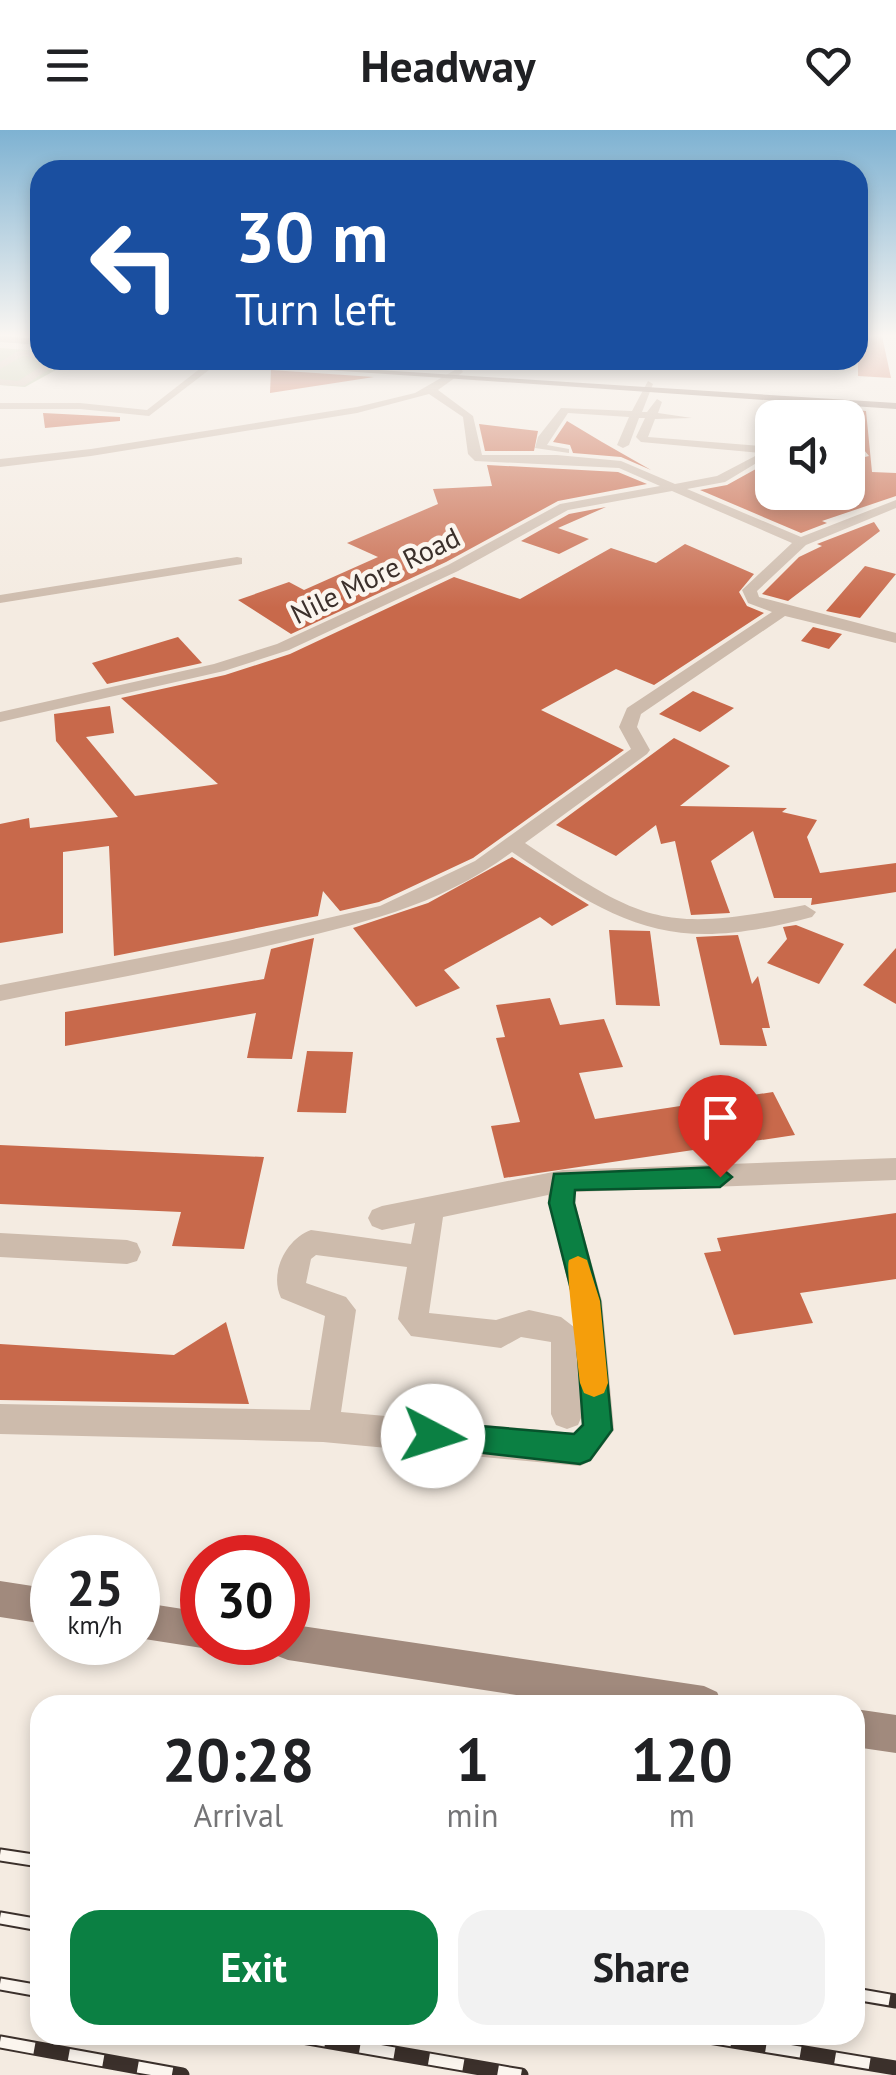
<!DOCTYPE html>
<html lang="en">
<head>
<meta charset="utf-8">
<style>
  :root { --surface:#fff; --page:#f2f2f2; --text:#202124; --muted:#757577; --accent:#0b8043 }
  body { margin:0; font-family:"PT Sans",sans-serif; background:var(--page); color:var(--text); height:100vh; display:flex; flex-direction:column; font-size:38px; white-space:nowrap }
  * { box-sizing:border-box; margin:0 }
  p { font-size:32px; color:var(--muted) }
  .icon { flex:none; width:55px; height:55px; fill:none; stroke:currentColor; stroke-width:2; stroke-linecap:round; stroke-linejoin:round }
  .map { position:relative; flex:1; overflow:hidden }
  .sheet { position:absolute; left:30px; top:1565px; width:835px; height:350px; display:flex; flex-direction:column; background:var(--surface); border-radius:30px; box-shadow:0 5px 15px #0003 }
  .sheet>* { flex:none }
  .hud { position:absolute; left:30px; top:30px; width:838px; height:210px; border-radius:30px; box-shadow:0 5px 15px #0003; background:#1a4fa0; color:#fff; overflow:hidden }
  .controls { position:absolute; left:755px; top:270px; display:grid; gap:20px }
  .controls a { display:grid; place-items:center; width:110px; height:110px; border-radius:20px; background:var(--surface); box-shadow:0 5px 15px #0003; font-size:50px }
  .speed { position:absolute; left:30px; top:1405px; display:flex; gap:20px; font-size:50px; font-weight:700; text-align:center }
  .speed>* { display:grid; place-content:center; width:130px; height:130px; border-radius:50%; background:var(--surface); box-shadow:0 5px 15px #0003; line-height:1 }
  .speed small { font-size:25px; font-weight:400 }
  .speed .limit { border:15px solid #d22; background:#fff; color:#111 }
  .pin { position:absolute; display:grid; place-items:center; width:85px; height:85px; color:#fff; margin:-102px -42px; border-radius:50% 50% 50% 0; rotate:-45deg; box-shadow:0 0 10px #0007 }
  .pin .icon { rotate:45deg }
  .me { position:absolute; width:110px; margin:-55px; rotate:95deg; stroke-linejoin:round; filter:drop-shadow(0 0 8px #0008) }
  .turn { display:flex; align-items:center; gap:35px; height:210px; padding:0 40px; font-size:45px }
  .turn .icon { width:130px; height:130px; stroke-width:2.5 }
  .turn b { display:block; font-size:70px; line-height:85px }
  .eta { display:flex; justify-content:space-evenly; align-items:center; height:170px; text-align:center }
  .eta b { font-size:60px; font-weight:800; line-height:70px }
  .action { display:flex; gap:20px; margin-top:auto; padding:20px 40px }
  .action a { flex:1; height:115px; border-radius:30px; background:var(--accent); color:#fff; font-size:40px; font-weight:800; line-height:115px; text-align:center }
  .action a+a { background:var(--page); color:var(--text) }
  header { display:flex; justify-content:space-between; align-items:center; height:130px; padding:0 40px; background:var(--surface); font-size:45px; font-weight:800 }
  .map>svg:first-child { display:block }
  .green { fill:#b8c4a0 }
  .building { fill:#c8694b }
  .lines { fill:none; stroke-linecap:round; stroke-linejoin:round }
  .street { fill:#cdbbac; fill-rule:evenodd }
  .secondary { fill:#a18a7d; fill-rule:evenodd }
  .rail-casing { stroke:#3b302b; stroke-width:15 }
  .rail { stroke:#fbf5ee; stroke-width:11; stroke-dasharray:35; stroke-linecap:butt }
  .route { fill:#0b8043; stroke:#07532c; stroke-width:2.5 }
  .slow { fill:#f59e0b }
  .labels { text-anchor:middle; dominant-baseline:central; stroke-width:9; stroke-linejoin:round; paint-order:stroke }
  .far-street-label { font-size:28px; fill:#3b302b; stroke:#fbf5ee }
</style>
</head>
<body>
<header><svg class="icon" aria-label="menu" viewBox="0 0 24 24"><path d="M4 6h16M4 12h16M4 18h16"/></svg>Headway<svg class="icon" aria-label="heart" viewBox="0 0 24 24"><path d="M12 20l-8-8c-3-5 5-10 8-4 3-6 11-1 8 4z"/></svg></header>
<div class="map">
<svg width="896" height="1945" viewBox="0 0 896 1945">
  <rect width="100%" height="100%" fill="#f4ebe1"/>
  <polygon class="green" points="0,218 40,221 40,230 74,230 25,257 0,255"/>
  <g class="building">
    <polygon points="858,206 882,206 891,248 858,246"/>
    <polygon points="271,240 374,247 270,263"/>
    <polygon points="848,279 866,281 872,342 896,343 896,366 822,391 827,393 801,403 700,360 727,355 772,330 772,362 848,362 848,331 869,326 864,320 848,319"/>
    <polygon points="43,283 120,287 120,291 45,298"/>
    <polygon points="567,291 602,312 651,340 621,327 573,323 570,315 553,312"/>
    <polygon points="479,294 538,301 534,321 485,321"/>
    <polygon points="487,335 618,342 647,354 558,371 446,432 291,504 238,470 289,452 304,460 378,427 347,413 438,374 433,359 492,356"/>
    <polygon points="606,377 558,398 589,409 559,424 521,411 569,384"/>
    <polygon points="874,392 880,401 788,471 762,464 799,427 822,416 817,414"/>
    <polygon points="685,414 754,444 739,462 747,476 764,483 654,555 616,539 541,580 624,620 473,728 379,772 340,781 323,761 318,786 114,826 109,716 63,722 63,803 0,813 0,694 29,688 30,698 118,687 56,611 54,584 110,576 114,603 86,607 135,666 218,654 121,568 225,545 290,524 454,447 520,469 611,418 656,433"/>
    <polygon points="865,436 896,444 860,488 826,481"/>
    <polygon points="813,497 842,504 829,519 801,511"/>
    <polygon points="178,507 202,533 107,554 92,533"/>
    <polygon points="693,561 734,578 700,602 659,584"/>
    <polygon points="674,608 730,636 680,676 787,678 782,682 817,690 807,707 820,743 896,733 896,762 811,775 812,768 774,768 753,701 711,731 730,783 691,785 675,711 661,714 656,695 616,726 556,695"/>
    <polygon points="512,727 589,775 552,796 540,787 444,840 460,858 416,877 353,798 428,773"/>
    <polygon points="796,795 844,814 819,854 767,833 787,809 783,797"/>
    <polygon points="609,800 650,801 660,876 616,875"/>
    <polygon points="738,805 752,854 758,846 770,898 762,898 767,916 720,915 696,807"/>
    <polygon points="314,808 292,929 247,928 256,883 65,916 65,882 264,849 271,819"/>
    <polygon points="896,818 896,874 863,855"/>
    <polygon points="550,868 560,895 604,889 623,937 579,943 595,989 773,962 795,1005 504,1048 491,996 520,992 496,908 505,907 496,875"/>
    <polygon points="307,921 353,922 346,983 297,982"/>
    <polygon points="0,1015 264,1027 244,1119 172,1116 181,1082 0,1074"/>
    <polygon points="896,1083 896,1149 800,1163 813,1193 734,1205 704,1123 721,1121 717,1108"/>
    <polygon points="226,1192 249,1274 0,1270 0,1214 174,1225"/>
  </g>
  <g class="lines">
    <g class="street">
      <polygon points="18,221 40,222 40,228 23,226 0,239 0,232"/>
      <polygon points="51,230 63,230 24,256 0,255 0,249 18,251"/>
      <polygon points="211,230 222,230 149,286 80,279 0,279 0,273 80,273 147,280"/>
      <polygon points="422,230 432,230 422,240 417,237"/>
      <polygon points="832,230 842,230 843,231 838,234"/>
      <path d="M460 237 463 242 438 260 473 286 482 325H557L621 331 675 354 717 346 761 323 641 312 636 307 645 288H639L629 315 623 318 617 315 629 287 568 283 547 315 569 319V323L535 318 538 307 561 278 632 281 648 251 653 254 642 282H647L657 269 662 272 658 283 692 288 655 289 648 307 772 317V323H761L765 328 725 352 687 359 801 407 896 370V378L806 415 757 461 759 467 896 503V513L785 486 641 584 637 597 650 620 647 624 525 713C644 793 662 803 805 775L816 782 812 787C674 824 626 800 512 722 438 777 359 794 271 815 181 837 90 853 0 871V855L228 811 380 776 475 731 631 619 619 597 627 578 772 482 748 473 742 460 792 413 672 361 568 380 458 441 289 520 224 541 0 592V582L214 534 277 514 448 435 560 374 660 356 619 338 475 331 468 324 463 287 429 264 357 283 91 326 0 337V329L91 319 357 277 415 263Z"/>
      <polygon points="848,322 863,324 865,326 848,328"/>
      <polygon points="237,427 242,428 242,434 0,473 0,465"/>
      <path d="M896 1028V1050L575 1062V1073L602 1171 614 1300 591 1331 580 1336 323 1312 0 1304V1274L310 1280 325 1186 281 1168C269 1143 286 1109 311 1100L411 1114 415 1093 382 1100 372 1096 368 1088 372 1080 382 1076 563 1040ZM548 1065 572 1171 574 1197 561 1187 529 1180 496 1190 429 1183 443 1087ZM316 1125 407 1137 398 1189 411 1206 501 1218 521 1207 551 1212V1284L556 1295 567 1299 578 1295 581 1288 582 1294 574 1303 341 1282 356 1180 346 1167 306 1153 311 1129Z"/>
      <polygon points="0,1103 127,1110 137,1113 141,1122 137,1131 127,1134 0,1127"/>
    </g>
    <g class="secondary">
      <polygon points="0,206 40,209 40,215 0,212"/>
      <polygon points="221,230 896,273 896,279 226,233"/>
      <polygon points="0,1451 52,1459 52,1495 0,1487"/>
      <polygon points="138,1472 202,1482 202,1512 215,1513 202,1518 138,1508"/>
      <polygon points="288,1494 704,1556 717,1562 723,1575 582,1575 288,1530 275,1525 270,1512 288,1512"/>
      <polygon points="855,1579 896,1585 896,1623 855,1617"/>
    </g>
    <g class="rail-casing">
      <g id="rail">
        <polyline points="0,1725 40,1731"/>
        <polyline points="0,1788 40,1795"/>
        <polyline points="0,1854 40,1861"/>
        <polyline points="855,1864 896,1871"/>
        <polyline points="291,1905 521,1945"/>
        <polyline points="697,1905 896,1938"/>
        <polyline points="0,1912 182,1945"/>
      </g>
    </g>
    <use href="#rail" class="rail"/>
  </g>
  <linearGradient id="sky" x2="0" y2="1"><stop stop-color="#7eb2d2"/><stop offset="0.43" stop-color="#faf6f2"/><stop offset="1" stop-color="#faf6f2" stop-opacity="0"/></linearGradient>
  <rect width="896" height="478" fill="url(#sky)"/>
  <polygon class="route" points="720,1037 732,1047 720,1057 575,1060 574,1073 600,1171 612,1300 590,1330 580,1334 423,1316 418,1306 423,1296 433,1292 574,1304 583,1295 574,1171 549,1073 554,1044"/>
  <path class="slow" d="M578 1126 587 1130 600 1171 608 1253 604 1263 594 1267 584 1263 580 1253C578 1234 565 1139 569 1130Z"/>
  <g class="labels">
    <g class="far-street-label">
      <text transform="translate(375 445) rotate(-26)">Nile More Road</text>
    </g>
  </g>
</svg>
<div class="controls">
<a><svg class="icon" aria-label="sound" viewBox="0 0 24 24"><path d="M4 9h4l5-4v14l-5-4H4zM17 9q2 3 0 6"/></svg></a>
</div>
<div class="speed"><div>25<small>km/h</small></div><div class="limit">30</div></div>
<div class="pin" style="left:720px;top:1047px;background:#d93025"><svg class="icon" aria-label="arrive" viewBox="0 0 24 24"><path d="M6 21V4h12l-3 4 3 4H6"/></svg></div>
<svg class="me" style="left:433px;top:1306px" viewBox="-20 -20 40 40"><circle r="19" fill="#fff"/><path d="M0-13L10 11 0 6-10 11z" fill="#0b8043"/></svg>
<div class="hud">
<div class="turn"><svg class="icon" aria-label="left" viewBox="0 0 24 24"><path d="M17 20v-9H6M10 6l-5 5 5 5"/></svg><div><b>30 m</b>Turn left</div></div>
</div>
<section class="sheet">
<div class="eta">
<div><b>20:28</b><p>Arrival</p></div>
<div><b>1</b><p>min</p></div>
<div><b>120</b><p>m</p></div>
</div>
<div class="action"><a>Exit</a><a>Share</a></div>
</section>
</div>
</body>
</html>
